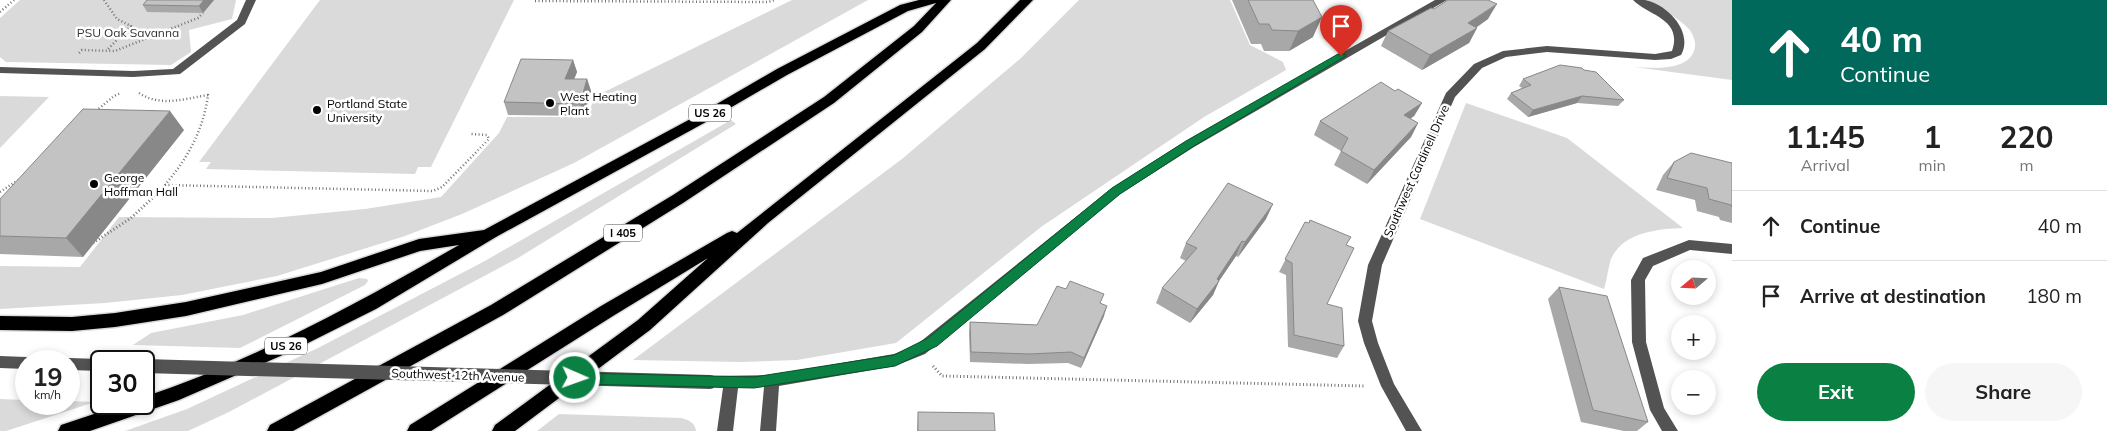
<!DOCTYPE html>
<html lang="en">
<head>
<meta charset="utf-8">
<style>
  :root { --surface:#fff; --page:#f6f6f6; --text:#222; --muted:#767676; --line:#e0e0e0; --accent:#0b8043 }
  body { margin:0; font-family:Mulish,sans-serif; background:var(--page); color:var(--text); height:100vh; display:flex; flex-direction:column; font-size:19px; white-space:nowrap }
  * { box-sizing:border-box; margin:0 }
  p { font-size:16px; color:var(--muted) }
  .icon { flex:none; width:28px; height:28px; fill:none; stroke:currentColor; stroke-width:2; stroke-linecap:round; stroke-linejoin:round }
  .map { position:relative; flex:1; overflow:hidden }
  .side { display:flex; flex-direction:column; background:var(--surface); width:375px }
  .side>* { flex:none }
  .banner { background:#00695c; color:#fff; overflow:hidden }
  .needle { width:32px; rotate:251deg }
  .controls { position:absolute; left:1671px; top:260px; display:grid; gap:10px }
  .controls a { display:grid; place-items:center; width:45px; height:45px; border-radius:50%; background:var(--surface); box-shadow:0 2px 8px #0003; font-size:25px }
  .speed { position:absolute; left:15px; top:350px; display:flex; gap:10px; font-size:25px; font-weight:700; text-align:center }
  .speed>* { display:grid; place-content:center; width:65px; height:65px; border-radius:50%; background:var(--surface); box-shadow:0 2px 8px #0003; line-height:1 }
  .speed small { font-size:12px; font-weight:400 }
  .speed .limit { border:2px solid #111; border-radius:8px; background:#fff; color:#111 }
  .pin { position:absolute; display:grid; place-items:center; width:42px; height:42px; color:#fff; margin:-51px -21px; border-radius:50% 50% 50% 0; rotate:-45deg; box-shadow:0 0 5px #0007 }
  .pin .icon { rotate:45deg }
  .me { position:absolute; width:55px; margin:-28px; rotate:92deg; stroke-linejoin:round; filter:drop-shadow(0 0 4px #0008) }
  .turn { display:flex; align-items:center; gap:18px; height:105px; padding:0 25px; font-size:22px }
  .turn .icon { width:65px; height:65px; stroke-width:2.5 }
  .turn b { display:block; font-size:35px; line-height:42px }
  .eta { display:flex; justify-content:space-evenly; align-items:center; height:85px; text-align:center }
  .eta b { font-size:30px; font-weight:700; line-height:35px }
  .button { display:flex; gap:10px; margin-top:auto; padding:10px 25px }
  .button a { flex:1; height:58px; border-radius:30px; background:var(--accent); color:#fff; font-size:20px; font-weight:700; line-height:58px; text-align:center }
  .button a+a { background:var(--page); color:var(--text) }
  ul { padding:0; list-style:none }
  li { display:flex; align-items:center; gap:15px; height:70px; padding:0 25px; border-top:1px solid var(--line) }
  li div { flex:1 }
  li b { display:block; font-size:19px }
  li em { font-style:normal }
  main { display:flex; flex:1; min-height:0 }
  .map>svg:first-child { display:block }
  .green { fill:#dadada }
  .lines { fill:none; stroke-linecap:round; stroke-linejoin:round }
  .highway-casing { stroke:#dbdbdb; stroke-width:3 }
  .path-far1 { stroke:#757575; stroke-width:2.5; stroke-dasharray:1 2.5; stroke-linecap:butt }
  .path { stroke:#757575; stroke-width:3; stroke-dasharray:1 2.5; stroke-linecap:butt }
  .minor { fill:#535353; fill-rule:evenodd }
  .highway { fill:#000; fill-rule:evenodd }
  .minor-bridge { stroke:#535353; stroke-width:14 }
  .wall { fill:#a8a8a8 }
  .shaded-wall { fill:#888 }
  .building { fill:#c3c3c3; stroke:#888 }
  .route { fill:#0b8043; stroke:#07532c }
  .poi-dot { fill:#000; stroke:#fff; stroke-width:2 }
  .labels { text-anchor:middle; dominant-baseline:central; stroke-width:5; stroke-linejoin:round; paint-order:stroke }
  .shield { fill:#fff; stroke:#4c4c4c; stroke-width:1 }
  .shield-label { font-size:11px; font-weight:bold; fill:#000 }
  .park-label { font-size:12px; fill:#313131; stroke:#fff }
  .poi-label { font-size:12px; fill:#000; stroke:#fff; text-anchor:start }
  .street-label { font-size:12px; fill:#000; stroke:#fff }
</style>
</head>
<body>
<main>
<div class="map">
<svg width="1732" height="431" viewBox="0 0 1732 431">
  <rect width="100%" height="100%" fill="#fff"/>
  <g class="green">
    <polygon points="20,0 236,0 232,19 189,30 191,52 171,65 6,62 0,57 0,18"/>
    <polygon points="320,0 514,0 431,167 418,167 415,174 206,169 211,162 199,162"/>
    <polygon points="792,0 868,0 574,163 462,214 405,236 277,276 182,295 105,303 0,309 0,266 80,267 119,217 272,218 365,209 441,197 499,133 507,117 588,117 594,97"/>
    <polygon points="1079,0 1230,0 1250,45 1283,62 1286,70 1204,117 1041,227 896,343 797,360 740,362 633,360 902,159 1021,58"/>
    <path d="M1648 0H1732V80L1634 67C1652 68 1691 72 1695 47 1696 42 1693 34 1689 29 1680 19 1660 8 1648 0Z"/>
    <polygon points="0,96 49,97 0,148"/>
    <path d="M1466 103 1567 138 1683 228C1658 229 1623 232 1611 259 1608 268 1607 280 1604 289L1420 219Z"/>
    <polygon points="731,120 736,124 518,258 229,412 188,431 125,431 187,409 318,348 483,262"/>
    <polygon points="359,278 367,279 368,281 365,285 240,348 133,345 151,333 243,315"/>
    <polygon points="0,399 26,400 26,404 69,404 69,401 95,402 6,431 0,431"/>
    <path d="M559 414 681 418C688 420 695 422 696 431H537Z"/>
  </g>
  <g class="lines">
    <g class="highway-casing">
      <g id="highway">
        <path d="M919 0H938L936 2 938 0H951L922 32 834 103 683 203 503 315 293 431H267L270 425 491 305 673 195 824 97 914 26 936 3 908 11 787 75 706 122 496 237 376 309 292 351 179 400 90 431H58L61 425 124 404H144V397C255 360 358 303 459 245L420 251 322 284 186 316 115 327 72 331 0 330V316L72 317 115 313 186 302 321 272 419 239 484 230 696 116 777 69 900 5Z"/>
        <polygon points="1020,0 1033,0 985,49 768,223 650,330 515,431 492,431 495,425 638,320 708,258 613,316 431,431 407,431 410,425 601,306 727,233 732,231 737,233 977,43"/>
      </g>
    </g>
    <g class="path-far1">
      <polyline points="104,0 117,19 131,26 107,50"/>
      <polyline points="535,1 768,2 775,0"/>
      <polyline points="0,12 14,0"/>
      <polyline points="79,53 82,50 115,51 198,18 203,13"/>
      <path d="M139 93C160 107 184 99 208 95 203 134 184 164 158 193"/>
      <polyline points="96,111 114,96 121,93"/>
      <polyline points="165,185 433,191 442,187 489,139 487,135 471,134"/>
      <polyline points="0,192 18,180"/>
    </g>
    <g class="path">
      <polyline points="93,243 131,218 159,192"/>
      <polyline points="933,366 942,376 1365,386"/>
    </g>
    <g class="minor">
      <polygon points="246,0 256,0 245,24 180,74 133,77 0,73 0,67 133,71 173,69 237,20"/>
      <polygon points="1435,0 1447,0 1194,147 1120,194 925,354 895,366 779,386 776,431 760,431 764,387 738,388 733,431 717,431 723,388 705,386 703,382 705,378 710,376 772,375 894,354 915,346 1112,188 1186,141"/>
      <path d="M1633 0C1637 0 1641 0 1645 0 1667 4 1694 32 1681 55L1671 59 1655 60 1547 52 1506 57 1482 68 1455 97 1382 265 1372 321 1378 343 1394 384 1422 431H1406L1381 386 1364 343 1358 321 1368 265 1446 93 1474 64 1503 51 1547 46 1655 54 1672 51C1683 19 1649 16 1633 0Z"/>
      <polygon points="1689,240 1732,244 1732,254 1690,250 1653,266 1645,280 1646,342 1664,408 1678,431 1662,431 1650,410 1632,342 1631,280 1643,258"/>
      <polygon points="0,356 26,357 32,361 26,361 26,369 0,368"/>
      <polygon points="69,358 101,359 106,361 101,361 101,371 69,370 69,361 63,361"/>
    </g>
    <use href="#highway" class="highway"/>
    <polyline class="minor-bridge" points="144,366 710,382"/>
  </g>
  <g class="wall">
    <polygon points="147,0 214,0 203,13 147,12 143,5"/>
    <polygon points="1232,0 1313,0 1313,37 1289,51 1264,51 1261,44 1251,44"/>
    <polygon points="1434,9 1488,19 1476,28 1477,28 1469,43 1422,70 1381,46 1388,31"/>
    <polygon points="573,60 577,72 574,79 587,79 591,91 584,116 508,115 504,102"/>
    <polygon points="1584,70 1624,100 1618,106 1577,103 1528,117 1507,99 1511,93 1522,88 1519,86 1523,79"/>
    <polygon points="1395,91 1422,103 1414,116 1410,119 1418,123 1411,137 1367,184 1334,165 1341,151 1314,135 1320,121"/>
    <polygon points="184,130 83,257 0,254 0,199"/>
    <polygon points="1674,162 1732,163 1732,223 1720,220 1719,217 1697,211 1695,200 1656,190 1663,175"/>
    <polygon points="1266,219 1238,257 1236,256 1219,281 1213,295 1190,323 1156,303 1162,288 1186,261 1180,258 1186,243"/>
    <polygon points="1305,222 1346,245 1327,304 1344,346 1337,358 1288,347 1286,275 1279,272"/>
    <polygon points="1559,287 1648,422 1637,431 1624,431 1581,422 1548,299"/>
    <polygon points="1104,316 1081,368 1068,363 1028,364 970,362 969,333 970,322 1037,325"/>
    <polygon points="918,412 995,431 917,431"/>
  </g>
  <g class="shaded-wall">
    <polygon points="204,0 214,0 203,13 199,6"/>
    <polygon points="1497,4 1488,19 1460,38 1468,23"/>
    <polygon points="1322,17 1313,37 1289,51 1298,31"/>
    <polygon points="1477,28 1469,43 1422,70 1430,55"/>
    <polygon points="573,60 577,72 569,92 565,79"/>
    <polygon points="587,79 591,91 584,116 580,104"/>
    <polygon points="1582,96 1577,103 1528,117 1533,110"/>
    <polygon points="1422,103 1414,116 1396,129 1404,115"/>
    <polygon points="170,111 184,130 83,257 66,238"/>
    <polygon points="1418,123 1411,137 1367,184 1374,170"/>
    <polygon points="1273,204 1266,219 1238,257 1245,242"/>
    <polygon points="1242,241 1236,256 1219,281 1213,295 1190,323 1197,309 1217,279"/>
    <polygon points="1107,306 1104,316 1081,368 1084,358"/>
  </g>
  <g class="building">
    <polygon points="147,0 204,0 199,6 143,5"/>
    <polygon points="1248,0 1313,0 1322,17 1298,31 1272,30 1269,24 1259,24"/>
    <polygon points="1448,0 1488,0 1497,4 1468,23 1477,28 1430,55 1388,31 1431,8 1434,9"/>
    <polygon points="521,59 573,60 565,79 587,79 580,104 504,102"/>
    <polygon points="1560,65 1582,68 1584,70 1596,72 1624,100 1582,96 1533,110 1511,93 1531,85 1523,79"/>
    <polygon points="1381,82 1395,91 1398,89 1422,103 1404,115 1418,123 1374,170 1341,151 1348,138 1320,121"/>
    <polygon points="83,109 170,111 66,238 0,236 0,199"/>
    <polygon points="1691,153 1732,163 1732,207 1731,205 1709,199 1707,188 1667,178 1674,162"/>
    <polygon points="1228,183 1273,204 1245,242 1242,241 1217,279 1219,281 1197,309 1162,288 1197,248 1186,243"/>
    <polygon points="1310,220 1351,237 1346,245 1354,248 1327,304 1342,308 1344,346 1294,335 1292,263 1285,259 1305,222 1309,223"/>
    <polygon points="1070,281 1104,294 1100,303 1107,306 1084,358 1071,352 1030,354 971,352 970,322 1037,325 1057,286 1066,289"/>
    <polygon points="1559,287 1607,296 1648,422 1593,410"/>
    <polygon points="918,412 994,413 995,431 918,431"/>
  </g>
  <polygon class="route" points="1338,54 1345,54 1346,56 1194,146 1120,194 937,346 895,366 754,388 575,384 570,382 569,378 570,374 575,373 754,377 894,355 928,338 1112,188 1186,141"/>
  <g class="poi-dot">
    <circle cx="550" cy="103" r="5"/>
    <circle cx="317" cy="110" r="5"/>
    <circle cx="94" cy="184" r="5"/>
  </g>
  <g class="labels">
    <g class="shield">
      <rect x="689" y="104.5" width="42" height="17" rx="4"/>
      <rect x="604" y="224.5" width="38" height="17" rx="4"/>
      <rect x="265" y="337.5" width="42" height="17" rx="4"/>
    </g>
    <g class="shield-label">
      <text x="710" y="113">US 26</text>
      <text x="623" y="233">I 405</text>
      <text x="286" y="346">US 26</text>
    </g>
    <g class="park-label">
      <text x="128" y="32">PSU Oak Savanna</text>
    </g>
    <g class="poi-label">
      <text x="560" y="96">West Heating<tspan x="560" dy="14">Plant</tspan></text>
      <text x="327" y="103">Portland State<tspan x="327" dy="14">University</tspan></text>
      <text x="104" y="177">George<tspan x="104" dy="14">Hoffman Hall</tspan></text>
    </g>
    <g class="street-label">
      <text transform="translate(1416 171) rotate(-66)">Southwest Cardinell Drive</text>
      <text transform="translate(458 375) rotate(2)">Southwest 12th Avenue</text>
    </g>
  </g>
</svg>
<div class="controls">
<a><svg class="needle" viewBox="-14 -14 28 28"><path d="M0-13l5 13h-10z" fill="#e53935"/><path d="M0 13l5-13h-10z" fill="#767676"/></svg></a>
<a>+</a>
<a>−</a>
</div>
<div class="speed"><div>19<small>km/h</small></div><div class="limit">30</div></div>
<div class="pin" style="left:1341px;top:56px;background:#d93025"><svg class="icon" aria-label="arrive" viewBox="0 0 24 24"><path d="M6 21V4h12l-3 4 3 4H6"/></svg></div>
<svg class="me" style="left:575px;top:378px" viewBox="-20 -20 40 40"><circle r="17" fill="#0b8043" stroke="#fff" stroke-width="3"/><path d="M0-11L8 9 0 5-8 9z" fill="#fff"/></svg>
</div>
<section class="side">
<div class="banner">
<div class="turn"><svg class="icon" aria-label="ahead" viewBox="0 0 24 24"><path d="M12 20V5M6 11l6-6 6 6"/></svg><div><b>40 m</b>Continue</div></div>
</div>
<div class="eta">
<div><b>11:45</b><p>Arrival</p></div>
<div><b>1</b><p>min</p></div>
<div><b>220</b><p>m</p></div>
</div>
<ul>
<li><svg class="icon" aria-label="ahead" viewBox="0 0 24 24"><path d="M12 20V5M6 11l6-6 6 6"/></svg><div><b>Continue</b></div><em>40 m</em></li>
<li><svg class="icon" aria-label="arrive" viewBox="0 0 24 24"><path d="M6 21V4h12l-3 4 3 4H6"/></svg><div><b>Arrive at destination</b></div><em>180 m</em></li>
</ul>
<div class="button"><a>Exit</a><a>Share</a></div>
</section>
</main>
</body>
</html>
